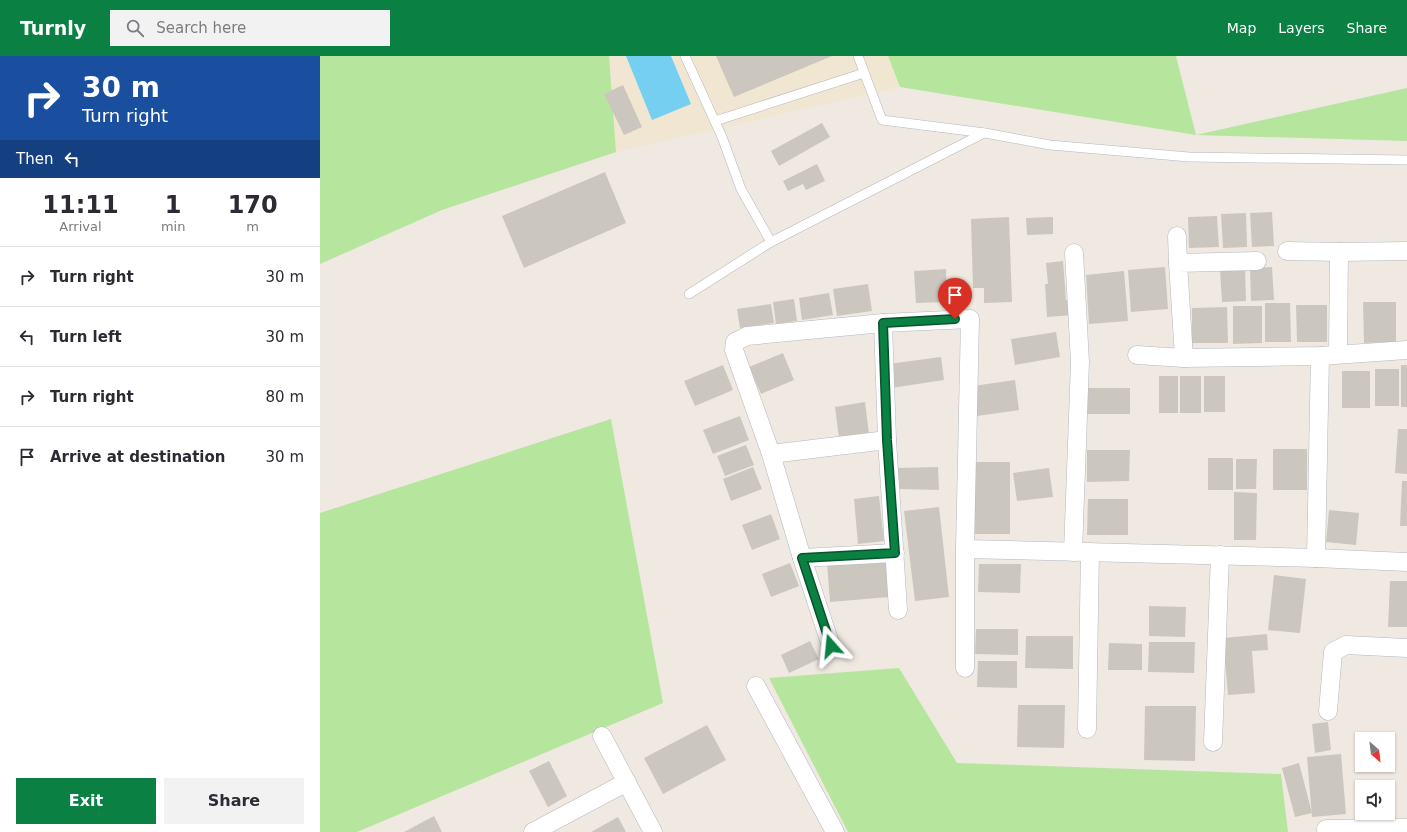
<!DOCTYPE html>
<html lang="en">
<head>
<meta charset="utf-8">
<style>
  :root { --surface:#fff; --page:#f2f2f3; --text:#2b2b33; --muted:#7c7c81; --line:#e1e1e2; --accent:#0b8043 }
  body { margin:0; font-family:"DejaVu Sans",sans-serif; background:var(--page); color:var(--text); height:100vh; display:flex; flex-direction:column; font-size:15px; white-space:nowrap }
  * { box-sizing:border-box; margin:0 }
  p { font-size:13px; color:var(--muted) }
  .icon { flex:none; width:22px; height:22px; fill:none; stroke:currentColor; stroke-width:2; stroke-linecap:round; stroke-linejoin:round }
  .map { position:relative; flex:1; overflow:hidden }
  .details { display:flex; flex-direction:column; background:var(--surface); width:320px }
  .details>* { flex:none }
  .banner { background:#1a4fa0; color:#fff; overflow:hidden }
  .needle { width:26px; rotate:152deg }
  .controls { position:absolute; left:1035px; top:676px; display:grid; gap:8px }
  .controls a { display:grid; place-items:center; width:40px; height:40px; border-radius:0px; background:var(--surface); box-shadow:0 1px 3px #0004; font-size:20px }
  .pin { position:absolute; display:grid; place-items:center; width:34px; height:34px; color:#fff; margin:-41px -17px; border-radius:50% 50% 50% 0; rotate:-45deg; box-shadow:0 0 4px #0007 }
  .pin .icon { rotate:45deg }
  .me { position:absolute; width:44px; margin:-22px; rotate:342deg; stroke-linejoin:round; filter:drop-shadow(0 0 3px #0008) }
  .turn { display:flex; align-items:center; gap:14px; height:84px; padding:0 16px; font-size:18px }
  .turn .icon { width:52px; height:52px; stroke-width:2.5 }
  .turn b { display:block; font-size:28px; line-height:34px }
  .then { display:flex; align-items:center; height:38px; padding:0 16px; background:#0003; gap:8px; font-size:15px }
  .eta { display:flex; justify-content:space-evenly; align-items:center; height:68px; text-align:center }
  .eta b { font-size:24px; font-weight:700; line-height:28px }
  .primary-button { display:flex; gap:8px; margin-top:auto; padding:8px 16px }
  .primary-button a { flex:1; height:46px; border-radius:0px; background:var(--accent); color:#fff; font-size:16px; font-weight:700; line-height:46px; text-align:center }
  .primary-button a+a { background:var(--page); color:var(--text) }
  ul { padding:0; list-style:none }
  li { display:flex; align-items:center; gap:12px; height:60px; padding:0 16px; border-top:1px solid var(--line) }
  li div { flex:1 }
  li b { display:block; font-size:15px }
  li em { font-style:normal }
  header { display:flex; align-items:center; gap:24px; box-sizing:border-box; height:56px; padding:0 20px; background:var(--accent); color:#fff }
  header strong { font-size:19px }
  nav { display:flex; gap:22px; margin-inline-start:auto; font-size:14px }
  .search { width:280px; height:36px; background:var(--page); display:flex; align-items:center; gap:10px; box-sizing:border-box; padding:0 14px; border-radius:0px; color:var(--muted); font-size:15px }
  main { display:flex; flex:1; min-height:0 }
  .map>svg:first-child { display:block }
  .education { fill:#f0e6d1 }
  .green { fill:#b6e59e }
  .water { fill:#75cff0 }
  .building { fill:#cbc7bf }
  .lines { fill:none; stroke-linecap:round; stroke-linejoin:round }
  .service-casing { stroke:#b4b7c1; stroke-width:10 }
  .minor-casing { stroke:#b4b7c1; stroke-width:19 }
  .service { stroke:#fff; stroke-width:9 }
  .minor { stroke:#fff; stroke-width:18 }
  .route-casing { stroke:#07532c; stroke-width:10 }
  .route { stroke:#0b8043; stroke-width:7 }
</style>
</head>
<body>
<header>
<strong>Turnly</strong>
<div class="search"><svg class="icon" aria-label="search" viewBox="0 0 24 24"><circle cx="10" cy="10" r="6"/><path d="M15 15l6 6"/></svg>Search here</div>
<nav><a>Map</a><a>Layers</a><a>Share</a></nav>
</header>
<main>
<section class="details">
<div class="banner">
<div class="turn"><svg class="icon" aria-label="right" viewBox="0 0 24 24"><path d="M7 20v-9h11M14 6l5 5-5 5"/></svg><div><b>30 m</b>Turn right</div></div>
<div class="then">Then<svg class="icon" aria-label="left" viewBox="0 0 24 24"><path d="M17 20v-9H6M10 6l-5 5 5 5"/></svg></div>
</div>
<div class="eta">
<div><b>11:11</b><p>Arrival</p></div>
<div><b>1</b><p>min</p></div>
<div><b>170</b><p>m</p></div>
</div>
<ul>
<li><svg class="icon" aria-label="right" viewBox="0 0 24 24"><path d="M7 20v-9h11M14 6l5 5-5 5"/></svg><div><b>Turn right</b></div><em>30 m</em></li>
<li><svg class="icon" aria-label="left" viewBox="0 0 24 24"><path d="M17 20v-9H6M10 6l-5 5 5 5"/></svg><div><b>Turn left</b></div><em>30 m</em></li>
<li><svg class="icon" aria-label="right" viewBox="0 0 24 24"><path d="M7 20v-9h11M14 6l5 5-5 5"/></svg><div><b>Turn right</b></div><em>80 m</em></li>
<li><svg class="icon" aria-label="arrive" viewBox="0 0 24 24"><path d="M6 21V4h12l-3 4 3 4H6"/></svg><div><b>Arrive at destination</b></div><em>30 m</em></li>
</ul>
<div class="primary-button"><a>Exit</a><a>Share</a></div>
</section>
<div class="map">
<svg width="1087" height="776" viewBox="0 0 1087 776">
  <rect width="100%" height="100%" fill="#efe9e1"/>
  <polygon class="education" points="289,0 568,0 580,31 296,96"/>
  <g class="green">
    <polygon points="0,0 289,0 296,96 122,154 0,208"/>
    <polygon points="568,0 856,0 876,79 1087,32 1087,85 876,79 580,31"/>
    <polygon points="291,363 343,647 37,776 0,776 0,457"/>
    <polygon points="579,612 637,707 961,718 968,776 528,776 449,622"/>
  </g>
  <polygon class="water" points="306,0 351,0 371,48 332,64"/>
  <g class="building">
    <polygon points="396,0 512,0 414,41"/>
    <polygon points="303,29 322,71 304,79 284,38"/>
    <polygon points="502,67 510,81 459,110 451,95"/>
    <polygon points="497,108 505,125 486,134 483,128 468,135 463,125"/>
    <polygon points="285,116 306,167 204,212 182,160"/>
    <polygon points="952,156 954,190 932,191 930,157"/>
    <polygon points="926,157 927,191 903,192 901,158"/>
    <polygon points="897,160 899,191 869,192 868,161"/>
    <polygon points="689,161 692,246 664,247 664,232 653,232 651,163"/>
    <polygon points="733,161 733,178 707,179 706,162"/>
    <polygon points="743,205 746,244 754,246 754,259 727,261 725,228 728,228 726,207"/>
    <polygon points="845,211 848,253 811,256 808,214"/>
    <polygon points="952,211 954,244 931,245 930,212"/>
    <polygon points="626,213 627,246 596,247 594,215"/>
    <polygon points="925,213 926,245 902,246 900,214"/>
    <polygon points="804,215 808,265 769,268 766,219"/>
    <polygon points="548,228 552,255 517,260 513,233"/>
    <polygon points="509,237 513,259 482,264 479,242"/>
    <polygon points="474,243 477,265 456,268 453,246"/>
    <polygon points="1043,246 1076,246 1076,286 1044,287"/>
    <polygon points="945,247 970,247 971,286 945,286"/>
    <polygon points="451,248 454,267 420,272 417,253"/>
    <polygon points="976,249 1007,249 1007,286 977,286"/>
    <polygon points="913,250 942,250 942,287 913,288"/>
    <polygon points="907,251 908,287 872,287 872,252"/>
    <polygon points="736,276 740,301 695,309 691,283"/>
    <polygon points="463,297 474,324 441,338 429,311"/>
    <polygon points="621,301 624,324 571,332 568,308"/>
    <polygon points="403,309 413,334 375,350 364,325"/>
    <rect x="1081" y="309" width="6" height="42"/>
    <rect x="1055" y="313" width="24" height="37"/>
    <rect x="1022" y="315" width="28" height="37"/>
    <rect x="839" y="320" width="19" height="37"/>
    <rect x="860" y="320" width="21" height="37"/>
    <rect x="884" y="320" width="21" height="36"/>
    <polygon points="695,324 699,354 657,360 653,330"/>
    <rect x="767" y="332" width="43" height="26"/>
    <polygon points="545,346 549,378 519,382 515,351"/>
    <polygon points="420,360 429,384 393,398 383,374"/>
    <polygon points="1078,373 1087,373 1087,418 1075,417"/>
    <polygon points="426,389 434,409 405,420 397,400"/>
    <rect x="953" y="393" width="34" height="41"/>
    <polygon points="767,394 810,394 809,425 767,426"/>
    <rect x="888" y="402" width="25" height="32"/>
    <polygon points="916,403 937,403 936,433 916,433"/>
    <rect x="649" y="406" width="41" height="72"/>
    <polygon points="433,411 442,433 411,445 403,423"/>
    <polygon points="618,411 619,434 578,433 578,412"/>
    <polygon points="729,412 733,441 697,445 693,417"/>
    <polygon points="1082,425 1087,425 1087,470 1080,470"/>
    <polygon points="914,436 937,437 936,484 914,484"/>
    <polygon points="559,440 564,485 538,488 534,443"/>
    <polygon points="768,443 808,443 808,479 767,479"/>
    <polygon points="619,451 629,541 595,545 584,455"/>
    <polygon points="1009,454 1039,457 1036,489 1006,486"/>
    <polygon points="451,458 460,483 432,494 422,469"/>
    <polygon points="566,502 569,541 510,546 507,507"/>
    <polygon points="470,507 479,530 451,541 442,518"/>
    <polygon points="659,508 701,508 700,537 658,536"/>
    <polygon points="954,519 986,523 980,577 948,574"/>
    <polygon points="1070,525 1087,525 1087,571 1068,571"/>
    <polygon points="829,550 866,551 865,581 829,580"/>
    <polygon points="656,573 698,573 698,599 655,598"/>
    <polygon points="947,578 948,594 932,595 935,637 908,639 903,582"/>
    <polygon points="706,580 753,580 753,613 705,612"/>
    <polygon points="490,585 499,603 469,617 461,599"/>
    <polygon points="829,586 875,586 874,617 828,616"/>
    <polygon points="789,587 822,588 822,614 788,614"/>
    <polygon points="658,605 697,605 697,632 657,631"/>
    <polygon points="698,649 745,649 744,692 697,691"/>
    <polygon points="825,650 876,650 875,705 824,704"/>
    <polygon points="1008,666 1011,694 995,697 992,668"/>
    <polygon points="387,669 406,704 343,738 324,702"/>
    <polygon points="1021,698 1026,758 992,761 987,701"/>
    <polygon points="229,705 247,740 228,751 209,715"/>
    <polygon points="979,707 992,757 975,761 962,712"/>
    <polygon points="114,760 122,776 84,776"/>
    <polygon points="298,761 306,776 271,776"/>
  </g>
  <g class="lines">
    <g class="service-casing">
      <g id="service">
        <polyline points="365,0 402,81 421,133 451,186"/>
        <polyline points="538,0 562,64 665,77 730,89 869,101 1087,104"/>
        <polyline points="395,65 544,17"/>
        <polyline points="369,238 451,186 664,77"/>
      </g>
    </g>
    <g class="minor-casing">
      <g id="minor">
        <polyline points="857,180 858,207"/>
        <polyline points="967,195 1019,196 1087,195"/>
        <polyline points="937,205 858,207 864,302 1000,300 1087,294"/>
        <polyline points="563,267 567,384 578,554"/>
        <polyline points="1018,298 1019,196"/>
        <polyline points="817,299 864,302"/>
        <polyline points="1000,300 996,502 1087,506"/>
        <polyline points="451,398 567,384"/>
        <polyline points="645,493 645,612"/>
        <polyline points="753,496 760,306 754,197"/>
        <polyline points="482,502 575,497"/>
        <polyline points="511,590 482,502 451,398 414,294 415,286 427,280 563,267 650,263 645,493 996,502"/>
        <polyline points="436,630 515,776"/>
        <polyline points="1008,655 1013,596 1026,589 1087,592"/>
        <polyline points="767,673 770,496"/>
        <polyline points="282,680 333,776"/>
        <polyline points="893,686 900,499"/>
        <polyline points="1006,773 1087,772"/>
        <polyline points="213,776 307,726"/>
      </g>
    </g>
    <use href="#service" class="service"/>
    <use href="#minor" class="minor"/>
  </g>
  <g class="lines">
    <g class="route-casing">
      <polyline id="route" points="511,590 482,502 575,497 567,384 563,267 635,263"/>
    </g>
    <use href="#route" class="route"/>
  </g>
</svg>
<div class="controls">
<a><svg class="needle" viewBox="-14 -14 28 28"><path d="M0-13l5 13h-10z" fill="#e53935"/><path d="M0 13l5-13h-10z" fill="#7c7c81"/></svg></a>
<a><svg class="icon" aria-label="sound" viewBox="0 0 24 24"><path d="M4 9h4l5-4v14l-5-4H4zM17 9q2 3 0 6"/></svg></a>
</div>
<div class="pin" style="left:635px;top:263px;background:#d93025"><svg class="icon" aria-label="arrive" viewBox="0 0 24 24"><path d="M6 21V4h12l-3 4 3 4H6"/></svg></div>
<svg class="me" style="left:511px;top:590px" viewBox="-20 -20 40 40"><path d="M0-17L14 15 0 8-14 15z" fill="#0b8043" stroke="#fff" stroke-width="4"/></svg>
</div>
</main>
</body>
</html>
